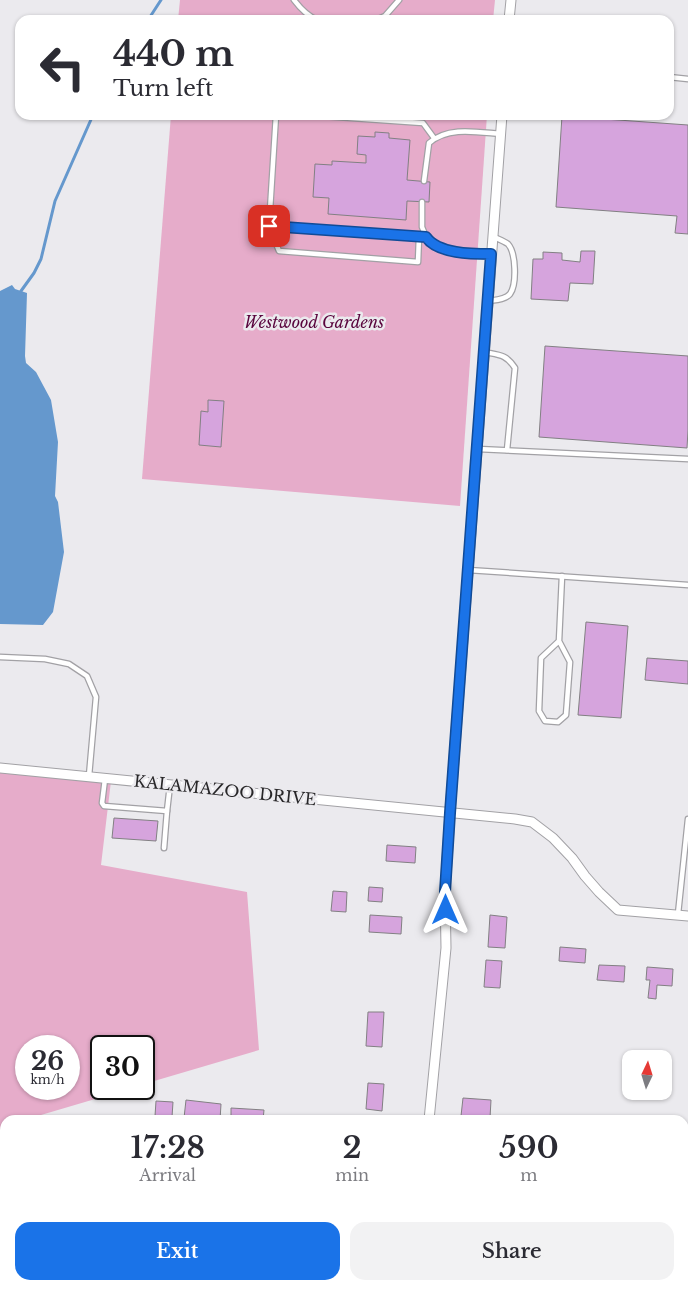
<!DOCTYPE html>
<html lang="en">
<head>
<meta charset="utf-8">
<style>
  :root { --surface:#fff; --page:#f2f2f3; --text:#2b2b33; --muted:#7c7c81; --accent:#1a73e8 }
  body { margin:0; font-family:"Libre Baskerville",serif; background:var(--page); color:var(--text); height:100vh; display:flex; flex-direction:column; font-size:19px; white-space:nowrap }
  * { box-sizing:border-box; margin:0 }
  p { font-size:16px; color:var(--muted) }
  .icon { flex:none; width:28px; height:28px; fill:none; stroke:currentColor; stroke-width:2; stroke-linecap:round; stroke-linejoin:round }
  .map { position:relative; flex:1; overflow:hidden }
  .drawer { position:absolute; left:0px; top:1115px; width:689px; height:175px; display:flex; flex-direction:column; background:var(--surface); border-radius:15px 15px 0 0; box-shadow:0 1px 4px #0004 }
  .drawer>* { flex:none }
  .top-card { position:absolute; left:15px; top:15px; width:659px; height:105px; border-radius:15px; box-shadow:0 1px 4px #0004; background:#fff; color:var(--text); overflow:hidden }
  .needle { width:32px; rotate:4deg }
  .buttons { position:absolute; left:622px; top:1050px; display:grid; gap:10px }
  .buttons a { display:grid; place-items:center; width:50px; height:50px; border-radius:10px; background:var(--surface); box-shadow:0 1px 4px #0004; font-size:25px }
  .speed { position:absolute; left:15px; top:1035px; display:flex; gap:10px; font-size:25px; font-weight:700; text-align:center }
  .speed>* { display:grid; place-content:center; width:65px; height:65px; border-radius:50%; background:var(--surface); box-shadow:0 1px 4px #0004; line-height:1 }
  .speed small { font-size:12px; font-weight:400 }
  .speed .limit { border:2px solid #111; border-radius:8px; background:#fff; color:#111 }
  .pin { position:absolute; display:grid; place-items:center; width:42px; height:42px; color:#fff; margin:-21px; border-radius:10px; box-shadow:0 2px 8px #0006 }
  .me { position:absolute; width:55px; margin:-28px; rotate:0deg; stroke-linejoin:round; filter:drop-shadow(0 0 4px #0008) }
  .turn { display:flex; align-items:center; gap:18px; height:105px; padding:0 15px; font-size:22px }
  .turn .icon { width:65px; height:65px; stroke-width:2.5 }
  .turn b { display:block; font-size:35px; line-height:42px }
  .eta { display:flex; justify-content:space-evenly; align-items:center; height:85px; text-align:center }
  .eta b { font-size:30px; font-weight:600; line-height:35px }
  .button { display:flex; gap:10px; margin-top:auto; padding:10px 15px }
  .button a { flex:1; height:58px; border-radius:15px; background:var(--accent); color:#fff; font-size:20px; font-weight:600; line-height:58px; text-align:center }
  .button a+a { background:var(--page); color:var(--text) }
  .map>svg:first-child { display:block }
  .green { fill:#e6acca; fill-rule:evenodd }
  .water { fill:#6598cd }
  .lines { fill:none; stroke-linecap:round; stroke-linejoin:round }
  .stream { stroke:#6598cd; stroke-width:3 }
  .building { fill:#d6a4dd; stroke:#828083 }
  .service-casing { stroke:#a2a1a5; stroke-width:7 }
  .minor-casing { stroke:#a2a1a5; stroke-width:11 }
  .service { stroke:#fff; stroke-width:4.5 }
  .minor { stroke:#fff; stroke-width:9 }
  .route-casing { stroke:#114b97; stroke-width:12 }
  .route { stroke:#1a73e8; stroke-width:9 }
  .labels { text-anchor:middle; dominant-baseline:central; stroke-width:5; stroke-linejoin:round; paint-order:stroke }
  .park-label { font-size:16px; font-style:italic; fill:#59043d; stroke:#ebeaee }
  .street-label { font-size:16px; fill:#282729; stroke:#ebeaee }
</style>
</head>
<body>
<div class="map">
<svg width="688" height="1290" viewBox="0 0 688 1290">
  <rect width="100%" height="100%" fill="#ebeaee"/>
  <g class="green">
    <polygon points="180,0 495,0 493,20 178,20"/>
    <polygon points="171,115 487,115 460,506 142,479"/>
    <path d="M0 767 111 781 101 865 247 892 259 1050 144 1084V1046H101V1089H129L41 1115V1120H5V1285H165L173 1290H0ZM26 1046H69V1089H26Z"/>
  </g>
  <polygon class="water" points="12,285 15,289 27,293 25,356 26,363 36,372 51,400 58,442 55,496 58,502 64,552 53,612 43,625 0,624 0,291"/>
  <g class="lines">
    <g class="stream">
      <polyline points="148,20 161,0"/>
      <polyline points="21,291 34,273 41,259 55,201 93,115"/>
    </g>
  </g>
  <g class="building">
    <polygon points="562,116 688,125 688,234 675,233 677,216 556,207"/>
    <polygon points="375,132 389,133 389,138 410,140 407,180 430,182 429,202 407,201 406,220 328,214 329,198 313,197 315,164 332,165 332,161 366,163 366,155 357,154 358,136 375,137"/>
    <polygon points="581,251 595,251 593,284 570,283 568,301 531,299 533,259 543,259 543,252 562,253 562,260 580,262"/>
    <polygon points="545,346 688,356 688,430 687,448 539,437"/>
    <polygon points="208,400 224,401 221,447 199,445 201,411 208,412"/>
    <polygon points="586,622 628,626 621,718 578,715"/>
    <polygon points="647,658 688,661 688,684 645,680"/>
    <polygon points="114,818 158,821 156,841 112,838"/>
    <polygon points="387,845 416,847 415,863 386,861"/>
    <polygon points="369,887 383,888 382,902 368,901"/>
    <polygon points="333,891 347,892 346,912 331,911"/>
    <polygon points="370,915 402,917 401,934 369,932"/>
    <polygon points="490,915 507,917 505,948 488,947"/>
    <polygon points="560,947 586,949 585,963 559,961"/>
    <polygon points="486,960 502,961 500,988 484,987"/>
    <polygon points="599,965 625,966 624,982 597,980"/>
    <polygon points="647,967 673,969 672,986 657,985 656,999 648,998 650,980 646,980"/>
    <polygon points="368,1012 384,1012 382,1047 366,1046"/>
    <polygon points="368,1083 384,1084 382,1111 366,1109"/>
    <polygon points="463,1098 491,1100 490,1118 461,1116"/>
    <polygon points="186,1100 221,1104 220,1120 184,1118"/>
    <polygon points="156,1101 173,1102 172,1117 155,1116"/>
    <polygon points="231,1108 264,1110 263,1120 231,1120"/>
    <polygon points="684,1150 688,1151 688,1167 684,1166"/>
    <rect x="684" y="1249" width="4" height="16"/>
    <polygon points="351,1285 366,1285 366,1290 350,1290"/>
    <polygon points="607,1285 619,1285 619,1289 607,1288"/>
  </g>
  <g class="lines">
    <g class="service-casing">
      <g id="service">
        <path d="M294 0C300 8 308 16 317 20"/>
        <polyline points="376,20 385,16 399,0"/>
        <polyline points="669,77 688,79"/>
        <polyline points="276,115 269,226 426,237"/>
        <polyline points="308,115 423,123 434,138"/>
        <path d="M424 181 429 143C448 126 477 132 500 134"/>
        <polyline points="422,202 422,227 427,239 440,247 461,253 491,254"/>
        <polyline points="269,226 279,251 418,262 419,237"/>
        <path d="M488 301C495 300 505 300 510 294 517 284 516 253 508 244 504 241 498 239 494 237"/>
        <path d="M484 352C499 355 506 354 515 368L507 450"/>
        <polyline points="478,449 688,459"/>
        <polyline points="468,570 688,585"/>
        <polyline points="559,641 541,658 539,711 545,721 558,722 566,715 570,662 559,641 562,576"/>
        <polyline points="0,657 45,659 69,664 87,676 96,697 89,776"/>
        <polyline points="105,779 102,803 104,806 167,811 170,785"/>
        <polyline points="164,848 167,811"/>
        <polyline points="678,914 688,819"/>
      </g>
    </g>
    <g class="minor-casing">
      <g id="minor">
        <polyline points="509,20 511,0"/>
        <polyline points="0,768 515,819 532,822 553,838 572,858 585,876 599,892 618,910 688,916"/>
        <polyline points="429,1120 446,948 445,892 450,813 502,115"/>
        <polyline points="684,1207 688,1208"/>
        <polyline points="413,1290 414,1285"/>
      </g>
    </g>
    <use href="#service" class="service"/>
    <use href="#minor" class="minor"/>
  </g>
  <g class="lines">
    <g class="route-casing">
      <path id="route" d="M269 226 426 237C438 254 472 254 491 254L450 813 445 892 446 910"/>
    </g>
    <use href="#route" class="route"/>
  </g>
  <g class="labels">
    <g class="park-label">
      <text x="314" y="322">Westwood Gardens</text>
    </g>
    <g class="street-label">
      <text transform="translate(225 790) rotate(6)">KALAMAZOO DRIVE</text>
    </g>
  </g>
</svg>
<div class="buttons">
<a><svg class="needle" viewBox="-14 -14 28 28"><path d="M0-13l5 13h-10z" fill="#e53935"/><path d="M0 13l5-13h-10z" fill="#7c7c81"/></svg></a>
</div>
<div class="speed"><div>26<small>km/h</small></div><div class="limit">30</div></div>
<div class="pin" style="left:269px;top:226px;background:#d93025"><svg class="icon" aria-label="arrive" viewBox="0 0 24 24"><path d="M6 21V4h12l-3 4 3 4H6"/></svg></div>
<svg class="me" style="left:446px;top:910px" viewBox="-20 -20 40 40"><path d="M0-17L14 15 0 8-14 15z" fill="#1a73e8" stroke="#fff" stroke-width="4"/></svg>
<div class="top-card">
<div class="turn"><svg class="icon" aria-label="left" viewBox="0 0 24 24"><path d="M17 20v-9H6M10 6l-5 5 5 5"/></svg><div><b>440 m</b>Turn left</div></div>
</div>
<section class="drawer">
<div class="eta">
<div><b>17:28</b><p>Arrival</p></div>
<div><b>2</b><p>min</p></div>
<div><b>590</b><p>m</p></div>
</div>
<div class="button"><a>Exit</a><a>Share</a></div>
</section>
</div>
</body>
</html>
